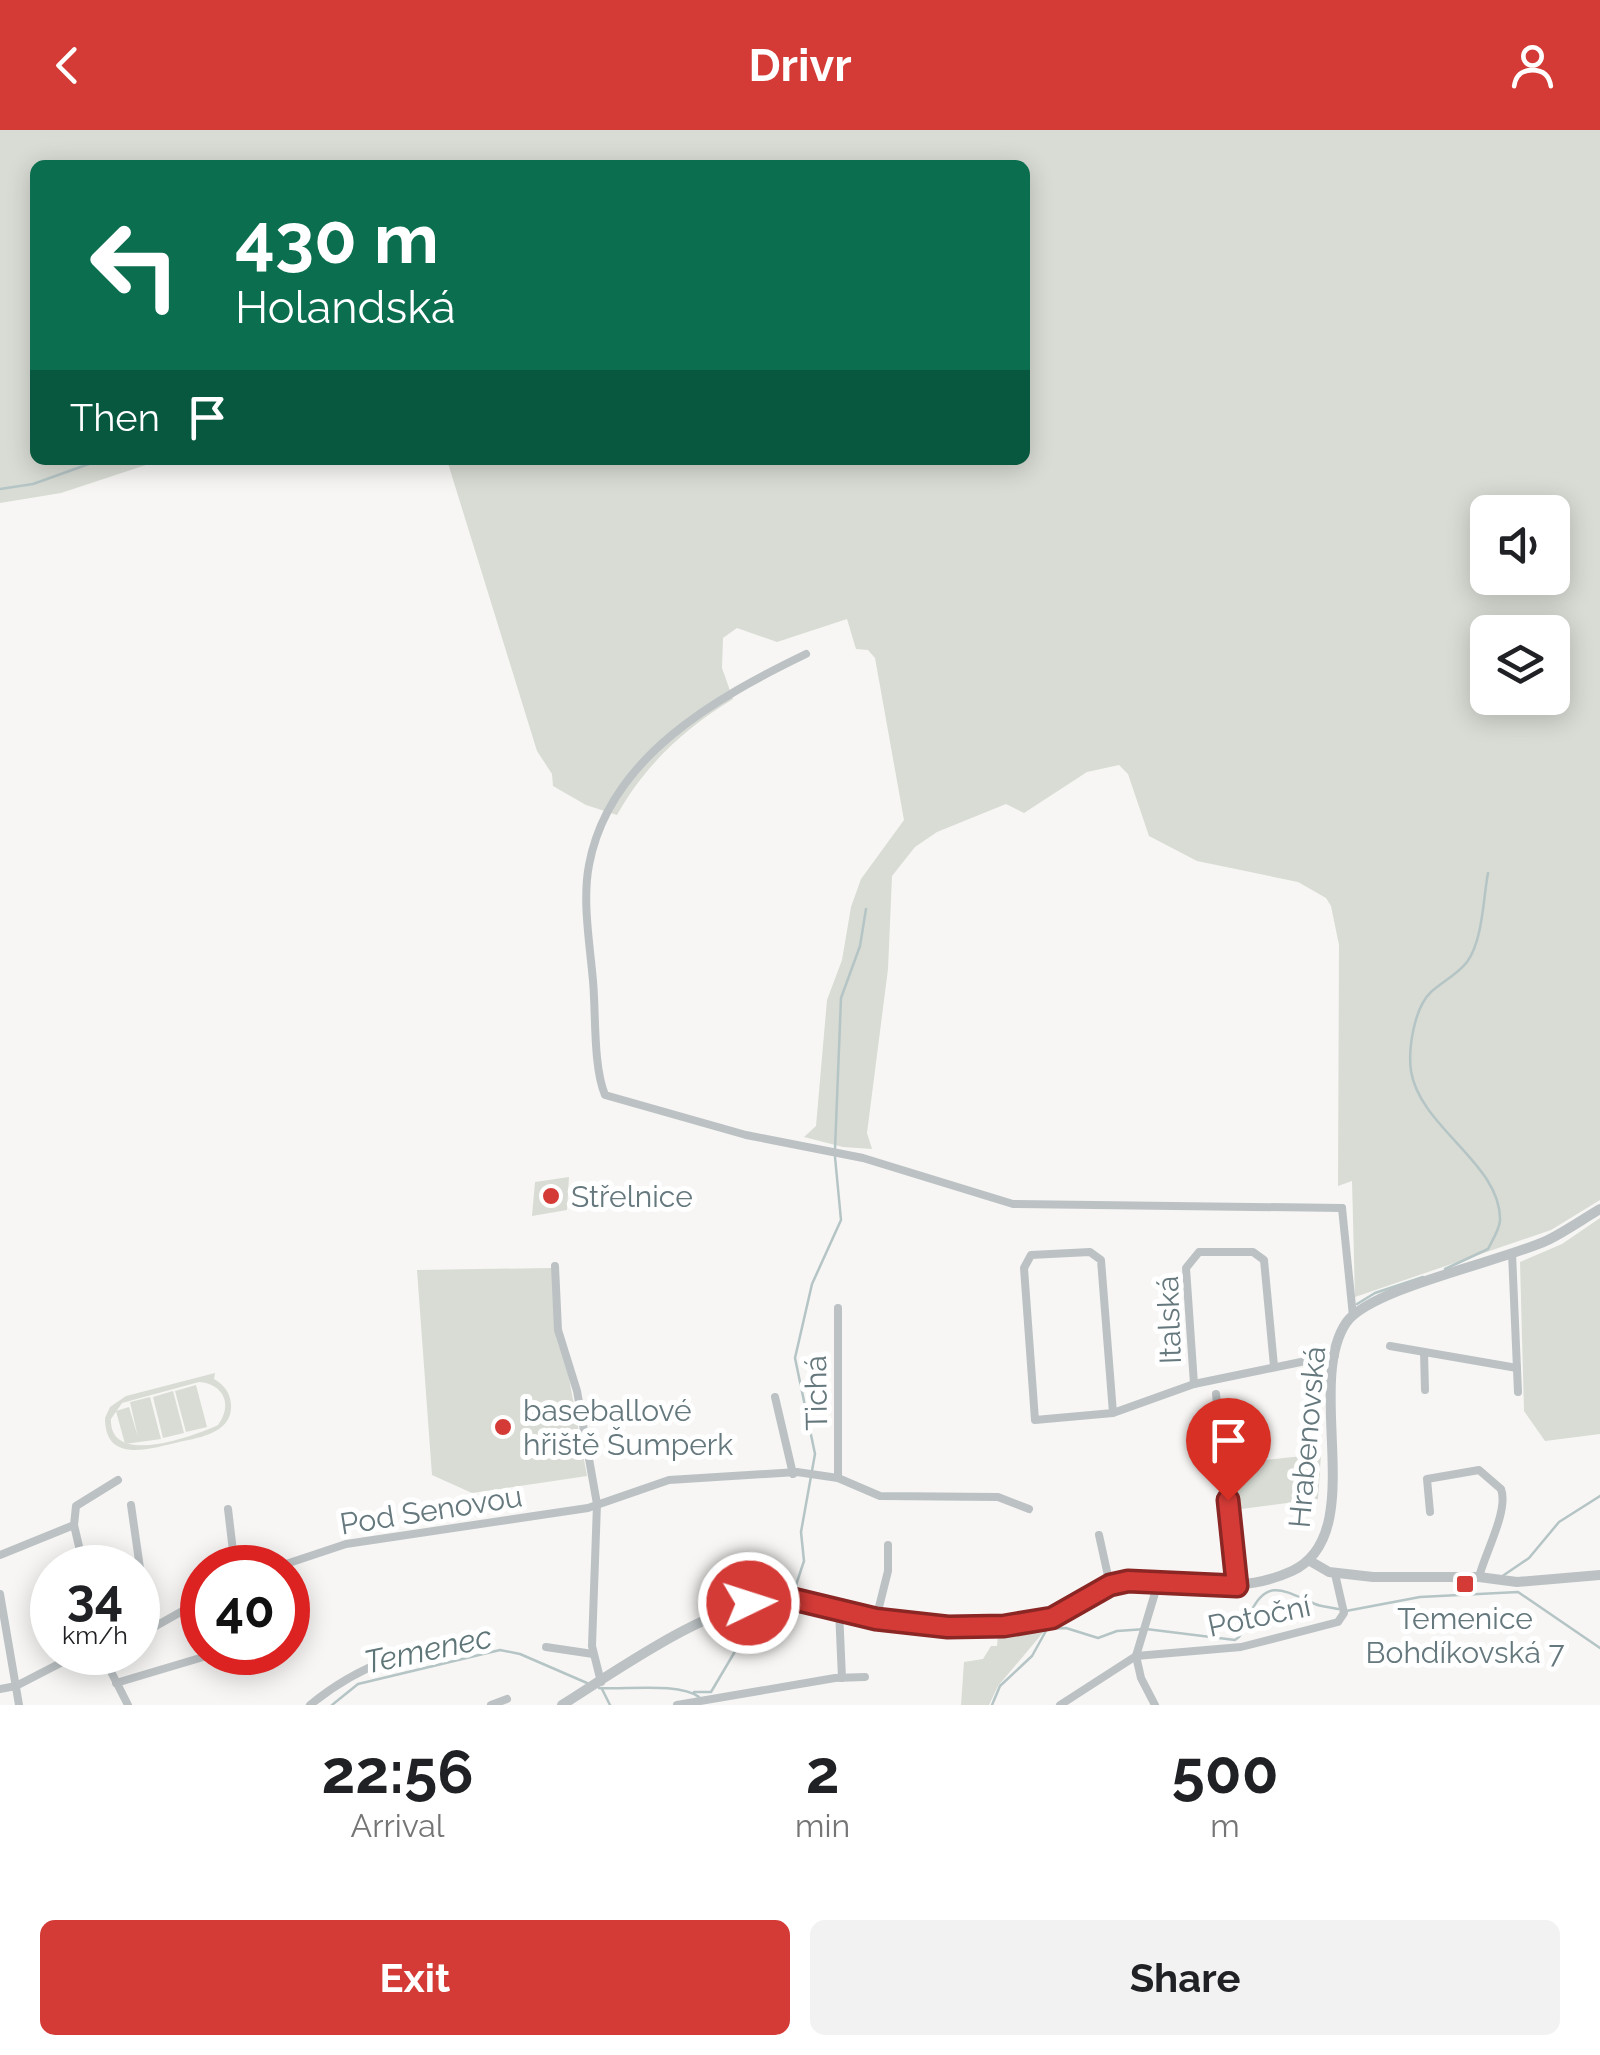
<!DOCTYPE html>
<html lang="en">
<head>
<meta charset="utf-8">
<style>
  :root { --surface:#fff; --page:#f2f2f2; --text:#202124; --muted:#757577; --accent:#d43b37 }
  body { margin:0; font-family:Raleway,sans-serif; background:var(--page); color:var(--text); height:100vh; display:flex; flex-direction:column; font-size:38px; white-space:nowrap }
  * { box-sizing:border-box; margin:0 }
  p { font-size:32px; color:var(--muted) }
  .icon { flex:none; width:55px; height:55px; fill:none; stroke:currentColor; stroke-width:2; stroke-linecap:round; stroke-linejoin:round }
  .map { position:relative; height:1575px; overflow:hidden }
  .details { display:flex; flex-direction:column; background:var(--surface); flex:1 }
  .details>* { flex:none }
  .top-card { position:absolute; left:30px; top:30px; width:1000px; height:305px; border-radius:15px; box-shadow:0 5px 25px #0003; background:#0b6e4f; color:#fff; overflow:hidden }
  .controls { position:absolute; left:1470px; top:365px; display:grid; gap:20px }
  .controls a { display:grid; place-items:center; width:100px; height:100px; border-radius:15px; background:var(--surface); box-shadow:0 5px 25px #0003; font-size:50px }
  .speed { position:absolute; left:30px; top:1415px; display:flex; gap:20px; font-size:50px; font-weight:700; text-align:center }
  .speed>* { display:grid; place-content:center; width:130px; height:130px; border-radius:50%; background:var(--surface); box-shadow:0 5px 25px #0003; line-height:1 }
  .speed small { font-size:25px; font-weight:400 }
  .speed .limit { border:15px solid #d22; background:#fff; color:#111 }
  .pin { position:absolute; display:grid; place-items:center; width:85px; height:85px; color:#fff; margin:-102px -42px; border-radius:50% 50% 50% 0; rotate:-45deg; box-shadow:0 0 10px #0007 }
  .pin .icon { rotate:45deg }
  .me { position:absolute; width:110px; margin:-55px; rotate:86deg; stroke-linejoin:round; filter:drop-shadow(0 0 8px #0008) }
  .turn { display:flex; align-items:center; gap:35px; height:210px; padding:0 40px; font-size:45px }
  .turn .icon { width:130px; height:130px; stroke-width:2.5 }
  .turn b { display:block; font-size:70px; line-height:85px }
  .then { display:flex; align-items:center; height:95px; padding:0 40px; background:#0003; gap:20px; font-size:38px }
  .eta { display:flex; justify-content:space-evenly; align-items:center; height:170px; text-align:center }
  .eta b { font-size:60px; font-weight:700; line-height:70px }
  .primary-button { display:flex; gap:20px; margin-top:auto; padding:20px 40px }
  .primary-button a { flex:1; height:115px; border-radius:15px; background:var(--accent); color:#fff; font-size:40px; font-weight:700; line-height:115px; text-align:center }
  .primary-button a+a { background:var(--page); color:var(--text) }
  header { display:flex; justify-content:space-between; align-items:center; height:130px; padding:0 40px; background:var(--accent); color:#fff; font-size:45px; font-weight:700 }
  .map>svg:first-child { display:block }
  .green { fill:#d8dcd4; fill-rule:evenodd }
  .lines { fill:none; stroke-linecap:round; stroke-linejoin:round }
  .stream { stroke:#b5c4c5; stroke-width:2.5 }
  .minor { stroke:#bcc2c4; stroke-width:8 }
  .tertiary { stroke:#bcc2c4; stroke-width:10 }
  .route-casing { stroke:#8a2624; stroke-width:25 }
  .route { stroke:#d43b37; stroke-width:18 }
  .poi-dot { fill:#d43b37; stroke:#fff; stroke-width:4 }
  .labels { text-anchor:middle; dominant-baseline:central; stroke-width:10; stroke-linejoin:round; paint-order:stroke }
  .poi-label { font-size:30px; fill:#65787d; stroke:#fff; text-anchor:start }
  .street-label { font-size:30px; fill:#65787d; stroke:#fff }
  .water-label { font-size:32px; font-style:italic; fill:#5f7678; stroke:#fff }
</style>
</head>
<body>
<header><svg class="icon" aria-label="back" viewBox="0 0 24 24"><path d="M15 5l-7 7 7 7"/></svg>Drivr<svg class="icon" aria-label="person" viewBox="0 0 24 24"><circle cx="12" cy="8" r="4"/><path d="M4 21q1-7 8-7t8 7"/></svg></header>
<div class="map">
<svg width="1600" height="1575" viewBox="0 0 1600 1575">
  <rect width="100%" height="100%" fill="#f7f6f4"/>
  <g class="green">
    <path d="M0 0H1600V1070L1551 1100 1355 1167 1352 1051 1338 1056 1339 815 1331 776 1326 768 1298 752 1197 731 1149 706 1128 644 1119 635 1087 642 1024 683 1006 674 937 702 915 717 892 746 888 839 867 1003 872 1019 843 1017 804 1007 816 996 827 870 842 830 851 777 861 749 904 690 875 528 868 520 856 519 847 489 777 512 737 498 723 508 722 538 733 569C685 598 645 635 617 685L586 675 553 656 552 644 537 621 447 330H1025V35H35V330H161L61 363 0 373ZM1488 382H1552V448H1488ZM1488 502H1552V568H1488Z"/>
    <polygon points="569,1047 567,1080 532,1086 535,1052"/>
    <polygon points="1600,1088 1600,1304 1545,1311 1524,1281 1520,1132 1562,1114"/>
    <polygon points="552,1138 556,1207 569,1248 587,1346 472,1363 432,1345 417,1140"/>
    <path d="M215 1243 214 1249C224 1255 230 1262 231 1274 233 1306 193 1308 171 1314 142 1321 105 1330 105 1288L110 1277 126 1266ZM199 1252C224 1254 233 1275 218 1295 192 1307 109 1337 111 1289L122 1273Z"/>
    <polygon points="196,1255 207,1297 186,1302 175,1261"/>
    <polygon points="173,1261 184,1303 163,1308 153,1267"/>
    <polygon points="150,1267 161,1309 125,1314 116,1281 129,1277 138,1307 130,1272"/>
    <polygon points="1321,1324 1318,1369 1233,1380 1228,1334"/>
    <polygon points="1046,1499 998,1556 989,1575 961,1575 964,1532 983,1529 991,1516 997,1516 998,1505"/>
  </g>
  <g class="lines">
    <g class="stream">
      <polyline points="0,359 33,354 100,330"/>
      <polyline points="835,1019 841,868 860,816 866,779"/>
      <path d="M1445 1139 1488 1119C1492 1111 1499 1100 1500 1091 1502 1034 1420 998 1411 941 1408 919 1414 878 1431 862 1442 852 1458 844 1467 832 1483 810 1483 769 1488 743"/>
      <polyline points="1357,1174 1375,1163 1423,1147"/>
      <polyline points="1501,1447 1529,1428 1559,1392 1600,1366"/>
      <polyline points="793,1464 804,1431 801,1402 815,1324 795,1228 812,1154 841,1090 835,1027"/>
      <polyline points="1346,1481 1420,1467 1518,1462 1600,1518"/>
      <path d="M599 1558C625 1560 679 1552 699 1567"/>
      <polyline points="602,1559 610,1575"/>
      <polyline points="694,1562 711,1562 753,1491 783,1472"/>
      <polyline points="332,1575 358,1554 500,1520 520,1524 587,1553"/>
      <path d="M992 1575 1000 1556 1032 1526 1047 1499 1066 1498 1098 1508 1117 1501 1146 1499 1235 1510C1245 1504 1245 1494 1250 1484 1267 1446 1286 1462 1315 1474 1322 1477 1330 1477 1338 1479"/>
    </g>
    <g class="minor">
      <path d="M806 524C717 567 609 627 589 735 582 771 590 815 593 851 596 883 593 936 605 965L746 1005 863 1028 1013 1074 1342 1078"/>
      <polyline points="1342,1078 1353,1186"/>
      <polyline points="1512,1123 1518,1262"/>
      <polyline points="555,1136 558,1200 577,1261 597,1374 592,1516 601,1552"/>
      <polyline points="1390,1216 1517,1238"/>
      <polyline points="1424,1222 1425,1260"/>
      <polyline points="1194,1254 1186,1138 1199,1122 1253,1122 1264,1130 1274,1236"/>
      <polyline points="1216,1264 1237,1456"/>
      <polyline points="775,1267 793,1344"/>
      <polyline points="1113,1283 1101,1130 1090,1122 1031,1125 1024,1138 1035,1290 1113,1283 1194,1254 1335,1225"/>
      <polyline points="838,1348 838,1178"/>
      <polyline points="131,1375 149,1501"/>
      <polyline points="228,1379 235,1438"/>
      <path d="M1430 1382 1427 1349 1479 1340 1501 1359C1509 1380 1485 1423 1479 1447"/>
      <polyline points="1099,1405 1110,1455"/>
      <polyline points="0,1425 74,1395"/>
      <polyline points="84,1438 74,1395 76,1376 118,1350"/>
      <polyline points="274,1438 346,1414 588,1378 669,1350 797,1342 838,1348 880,1366 998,1367 1029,1379"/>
      <polyline points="0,1464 19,1575"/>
      <polyline points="839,1480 842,1548"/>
      <polyline points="876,1489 888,1441 888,1415"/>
      <polyline points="138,1506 202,1470"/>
      <polyline points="546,1517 593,1524"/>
      <polyline points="101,1522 128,1575"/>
      <polyline points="116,1553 220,1522"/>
      <polyline points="0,1559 16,1556 82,1522"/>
      <path d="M310 1575C367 1528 416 1520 487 1504"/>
      <polyline points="491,1575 507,1569"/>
      <polyline points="677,1575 835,1548 865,1547"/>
      <polyline points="1060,1575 1136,1526 1241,1517 1338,1492 1344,1483 1335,1444"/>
      <polyline points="1155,1575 1141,1548 1136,1526 1158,1453"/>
    </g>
    <g class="tertiary">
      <polyline points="1310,1431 1329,1442 1373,1447 1479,1447 1517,1452 1600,1445"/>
      <path d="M562 1575C618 1540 712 1472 778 1469 811 1467 841 1483 874 1488 921 1496 969 1498 1017 1495 1063 1491 1090 1454 1128 1451 1188 1447 1233 1468 1292 1441 1370 1405 1304 1256 1346 1193 1370 1158 1504 1131 1548 1110 1566 1101 1583 1089 1600 1079"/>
    </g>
  </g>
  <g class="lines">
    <g class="route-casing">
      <polyline id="route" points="749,1473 793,1469 876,1489 948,1497 1004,1496 1052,1488 1110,1455 1128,1451 1237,1456 1228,1370"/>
    </g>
    <use href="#route" class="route"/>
  </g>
  <g class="poi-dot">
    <circle cx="551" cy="1066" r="10"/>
    <circle cx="503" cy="1297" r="10"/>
    <rect x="1455" y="1444" width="20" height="20" rx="5"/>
  </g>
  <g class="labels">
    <g class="poi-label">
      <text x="571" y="1066">Střelnice</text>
      <text x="523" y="1280">baseballové<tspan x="523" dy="34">hřiště Šumperk</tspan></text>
      <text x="1465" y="1488" text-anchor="middle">Temenice<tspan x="1465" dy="34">Bohdíkovská 7</tspan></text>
    </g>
    <g class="street-label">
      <text transform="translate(1169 1190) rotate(-92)">Italská</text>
      <text transform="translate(816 1263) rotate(-91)">Tichá</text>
      <text transform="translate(1307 1307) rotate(-85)">Hrabenovská</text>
      <text transform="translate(431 1380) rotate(-9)">Pod Senovou</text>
      <text transform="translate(1259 1486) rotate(-12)">Potoční</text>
    </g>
    <g class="water-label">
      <text transform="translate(428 1519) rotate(-12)">Temenec</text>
    </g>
  </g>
</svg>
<div class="controls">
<a><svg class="icon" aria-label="sound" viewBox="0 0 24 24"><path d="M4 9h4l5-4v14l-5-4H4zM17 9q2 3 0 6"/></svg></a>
<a><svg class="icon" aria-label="layers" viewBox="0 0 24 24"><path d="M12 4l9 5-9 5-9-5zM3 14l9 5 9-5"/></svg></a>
</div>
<div class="speed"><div>34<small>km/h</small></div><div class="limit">40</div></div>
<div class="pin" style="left:1228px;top:1370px;background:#d93025"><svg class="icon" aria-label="arrive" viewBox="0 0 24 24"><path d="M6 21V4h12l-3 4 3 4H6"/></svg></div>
<svg class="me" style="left:749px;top:1473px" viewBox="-20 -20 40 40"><circle r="17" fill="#d43b37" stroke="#fff" stroke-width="3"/><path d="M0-11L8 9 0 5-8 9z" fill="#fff"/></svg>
<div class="top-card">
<div class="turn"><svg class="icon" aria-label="left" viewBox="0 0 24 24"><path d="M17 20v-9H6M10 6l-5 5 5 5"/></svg><div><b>430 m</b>Holandská</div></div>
<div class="then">Then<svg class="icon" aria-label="arrive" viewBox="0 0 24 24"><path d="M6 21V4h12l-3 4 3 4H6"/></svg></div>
</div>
</div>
<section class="details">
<div class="eta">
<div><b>22:56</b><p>Arrival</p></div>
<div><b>2</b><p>min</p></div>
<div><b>500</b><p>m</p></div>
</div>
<div class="primary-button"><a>Exit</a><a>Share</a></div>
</section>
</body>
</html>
